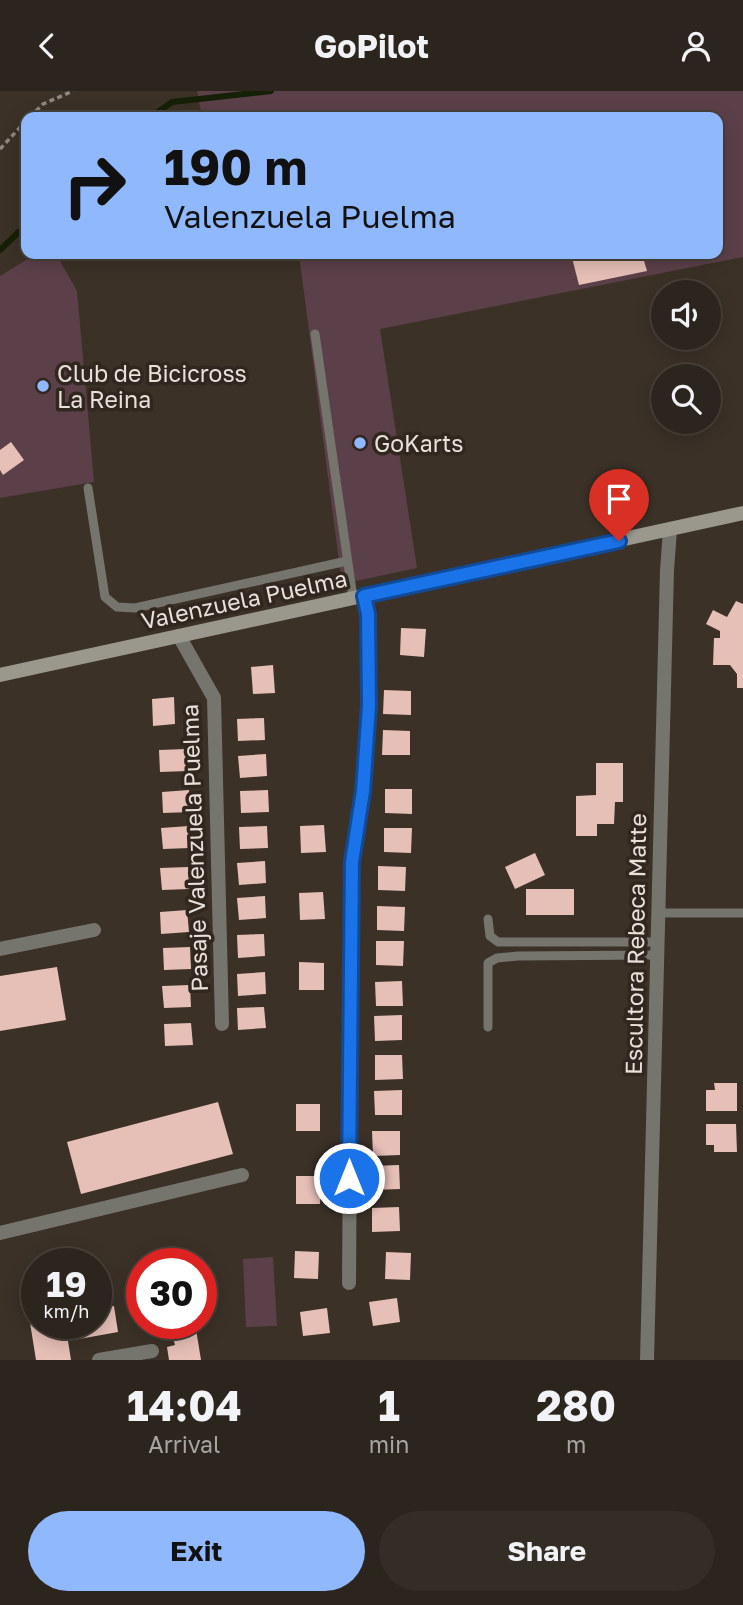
<!DOCTYPE html>
<html lang="en">
<head>
<meta charset="utf-8">
<style>
  :root { --surface:#2c251d; --page:#342d26; --text:#f1f3f6; --muted:#a6a5a4; --line:#48423b; --accent:#90b8fd }
  body { margin:0; font-family:"Golos Text",sans-serif; background:var(--page); color:var(--text); height:100vh; display:flex; flex-direction:column; font-size:26px; white-space:nowrap }
  * { box-sizing:border-box; margin:0 }
  p { font-size:23px; color:var(--muted) }
  .icon { flex:none; width:38px; height:38px; fill:none; stroke:currentColor; stroke-width:2; stroke-linecap:round; stroke-linejoin:round }
  .map { position:relative; height:1269px; overflow:hidden }
  .sheet { display:flex; flex-direction:column; background:var(--surface); flex:1 }
  .sheet>* { flex:none }
  .banner { position:absolute; left:21px; top:21px; width:702px; height:147px; border-radius:14px; box-shadow:0 4px 18px #0003,0 0 0 2px var(--line); background:#90b8fd; color:#111; overflow:hidden }
  .fabs { position:absolute; left:651px; top:189px; display:grid; gap:14px }
  .fabs a { display:grid; place-items:center; width:70px; height:70px; border-radius:50%; background:var(--surface); box-shadow:0 4px 18px #0003,0 0 0 2px var(--line); font-size:35px }
  .speed { position:absolute; left:21px; top:1157px; display:flex; gap:14px; font-size:35px; font-weight:700; text-align:center }
  .speed>* { display:grid; place-content:center; width:91px; height:91px; border-radius:50%; background:var(--surface); box-shadow:0 4px 18px #0003,0 0 0 2px var(--line); line-height:1 }
  .speed small { font-size:18px; font-weight:400 }
  .speed .limit { border:10px solid #d22; background:#fff; color:#111 }
  .pin { position:absolute; display:grid; place-items:center; width:60px; height:60px; color:#fff; margin:-72px -30px; border-radius:50% 50% 50% 0; rotate:-45deg; box-shadow:0 0 7px #0007 }
  .pin .icon { rotate:45deg }
  .me { position:absolute; width:77px; margin:-38px; rotate:0deg; stroke-linejoin:round; filter:drop-shadow(0 0 5px #0008) }
  .turn { display:flex; align-items:center; gap:24px; height:147px; padding:0 28px; font-size:32px }
  .turn .icon { width:91px; height:91px; stroke-width:2.5 }
  .turn b { display:block; font-size:49px; line-height:60px }
  .eta { display:flex; justify-content:space-evenly; align-items:center; height:119px; text-align:center }
  .eta b { font-size:42px; font-weight:700; line-height:49px }
  .button { display:flex; gap:14px; margin-top:auto; padding:14px 28px }
  .button a { flex:1; height:80px; border-radius:42px; background:var(--accent); color:#111; font-size:28px; font-weight:700; line-height:80px; text-align:center }
  .button a+a { background:var(--page); color:var(--text) }
  header { display:flex; justify-content:space-between; align-items:center; height:91px; padding:0 28px; background:var(--surface); font-size:32px; font-weight:700 }
  .map>svg:first-child { display:block }
  .green { fill:#5c4049 }
  .lines { fill:none; stroke-linecap:round; stroke-linejoin:round }
  .stream { stroke:#152007; stroke-width:6 }
  .building { fill:#e6bfb7 }
  .path { stroke:#90877f; stroke-width:3.5; stroke-dasharray:5 3.5; stroke-linecap:butt }
  .lane { stroke:#75746d; stroke-width:9 }
  .street { stroke:#75746d; stroke-width:14 }
  .secondary { stroke:#9a988d; stroke-width:14 }
  .route-casing { stroke:#114b97; stroke-width:18 }
  .route { stroke:#1a73e8; stroke-width:12 }
  .poi-dot { fill:#90b8fd; stroke:#31271e; stroke-width:2.5 }
  .labels { text-anchor:middle; dominant-baseline:central; stroke-width:7; stroke-linejoin:round; paint-order:stroke }
  .poi-label { font-size:23px; fill:#e8e1db; stroke:#31271e; text-anchor:start }
  .street-label { font-size:23px; fill:#e8e1db; stroke:#31271e }
</style>
</head>
<body>
<header><svg class="icon" aria-label="back" viewBox="0 0 24 24"><path d="M15 5l-7 7 7 7"/></svg>GoPilot<svg class="icon" aria-label="person" viewBox="0 0 24 24"><circle cx="12" cy="8" r="4"/><path d="M4 21q1-7 8-7t8 7"/></svg></header>
<div class="map">
<svg width="743" height="1269" viewBox="0 0 743 1269">
  <rect width="100%" height="100%" fill="#3b3127"/>
  <g class="green">
    <polygon points="197,0 743,0 743,166 380,238 417,477 342,493 299,163 718,163 718,26 202,26"/>
    <polygon points="36,163 56,163 77,200 94,391 0,407 0,185"/>
    <polygon points="273,1166 277,1235 246,1236 243,1168"/>
  </g>
  <g class="lines">
    <g class="stream">
      <polyline points="151,26 172,11 271,0"/>
      <polyline points="0,159 26,134"/>
    </g>
  </g>
  <g class="building">
    <polygon points="571,163 642,163 647,180 579,194"/>
    <polygon points="11,351 24,369 3,384 0,379 0,359"/>
    <polygon points="736,510 743,513 743,597 737,597 737,583 730,574 713,574 714,547 720,547 720,540 706,533 713,519 727,526"/>
    <polygon points="401,537 426,538 424,566 400,564"/>
    <polygon points="273,574 275,602 253,603 251,576"/>
    <polygon points="384,599 411,600 411,624 383,623"/>
    <polygon points="174,606 175,633 153,635 152,608"/>
    <polygon points="264,627 265,649 238,650 237,628"/>
    <polygon points="383,639 410,640 410,664 382,664"/>
    <polygon points="186,658 188,680 160,681 159,659"/>
    <polygon points="266,663 267,685 240,687 238,665"/>
    <polygon points="596,672 623,672 623,711 615,711 614,733 597,733 597,745 576,745 576,705 596,704"/>
    <polygon points="385,698 412,698 412,723 385,722"/>
    <polygon points="189,699 191,721 163,722 162,701"/>
    <polygon points="268,699 269,721 241,722 240,700"/>
    <polygon points="324,734 326,761 301,762 300,735"/>
    <polygon points="189,735 190,757 163,758 161,737"/>
    <polygon points="267,735 268,757 240,758 239,736"/>
    <polygon points="384,737 412,737 411,762 384,761"/>
    <polygon points="535,762 545,784 515,798 505,776"/>
    <polygon points="265,770 266,792 239,794 237,772"/>
    <polygon points="378,775 406,776 405,800 378,799"/>
    <polygon points="188,776 189,798 162,799 160,777"/>
    <rect x="526" y="798" width="48" height="26"/>
    <polygon points="323,801 325,828 300,829 299,802"/>
    <polygon points="265,805 266,827 239,829 237,807"/>
    <polygon points="377,815 405,816 404,840 377,839"/>
    <polygon points="187,819 189,841 161,843 160,821"/>
    <polygon points="264,843 265,865 238,867 237,844"/>
    <polygon points="376,850 404,850 403,875 376,874"/>
    <polygon points="190,856 191,878 164,879 163,857"/>
    <polygon points="299,871 324,872 324,899 299,899"/>
    <polygon points="57,876 66,929 0,940 0,885"/>
    <polygon points="265,881 266,903 238,905 237,883"/>
    <polygon points="402,890 403,915 376,915 375,891"/>
    <polygon points="190,894 191,916 164,917 162,895"/>
    <polygon points="264,916 266,937 238,939 237,917"/>
    <polygon points="402,924 402,949 375,950 374,925"/>
    <polygon points="191,932 193,954 165,955 164,933"/>
    <polygon points="375,964 402,964 403,988 375,989"/>
    <polygon points="714,992 737,992 737,1020 706,1020 706,999 715,999"/>
    <polygon points="402,999 402,1024 375,1024 374,1000"/>
    <polygon points="218,1011 233,1063 81,1103 67,1051"/>
    <rect x="296" y="1013" width="24" height="27"/>
    <polygon points="706,1033 736,1033 737,1061 714,1061 714,1054 706,1054"/>
    <polygon points="372,1040 400,1040 400,1064 373,1065"/>
    <polygon points="399,1074 400,1098 372,1099 372,1075"/>
    <polygon points="296,1085 321,1085 320,1113 296,1113"/>
    <polygon points="399,1116 400,1140 372,1141 372,1117"/>
    <polygon points="295,1160 319,1161 318,1188 294,1187"/>
    <polygon points="386,1161 411,1162 410,1189 385,1188"/>
    <polygon points="210,1177 215,1203 201,1206 201,1178"/>
    <polygon points="142,1181 142,1211 135,1212 131,1183"/>
    <polygon points="397,1207 400,1231 373,1235 369,1211"/>
    <polygon points="37,1211 37,1232 96,1232 96,1218 114,1215 118,1241 68,1250 71,1269 36,1269 27,1213"/>
    <polygon points="327,1217 330,1242 303,1245 300,1221"/>
    <polygon points="164,1232 195,1232 201,1269 169,1269 167,1256 175,1254 173,1246 166,1247"/>
  </g>
  <g class="lines">
    <g class="path">
      <polyline points="30,26 43,13 73,0"/>
      <polyline points="0,58 26,30"/>
    </g>
    <g class="lane">
      <polyline points="315,243 353,507"/>
      <polyline points="88,397 105,506 117,516 135,517 347,470"/>
      <polyline points="659,822 743,822"/>
      <polyline points="488,828 490,845 498,851 658,851"/>
      <polyline points="488,936 488,872 497,867 518,865 658,864"/>
    </g>
    <g class="street">
      <polyline points="179,545 214,607 222,933"/>
      <polyline points="0,858 94,839"/>
      <polyline points="0,1142 242,1084"/>
      <polyline points="349,1192 352,771 363,700 369,615 368,523 364,505"/>
      <polyline points="99,1269 152,1260"/>
      <polyline points="647,1269 667,479 670,439"/>
    </g>
    <polyline class="secondary" points="0,584 743,422"/>
  </g>
  <g class="lines">
    <g class="route-casing">
      <polyline id="route" points="349,1087 352,771 363,700 369,615 368,523 364,505 619,450"/>
    </g>
    <use href="#route" class="route"/>
  </g>
  <g class="poi-dot">
    <circle cx="43" cy="295" r="7"/>
    <circle cx="360" cy="352" r="7"/>
  </g>
  <g class="labels">
    <g class="poi-label">
      <text x="57" y="282">Club de Bicicross<tspan x="57" dy="26">La Reina</tspan></text>
      <text x="374" y="352">GoKarts</text>
    </g>
    <g class="street-label">
      <text transform="translate(244 508) rotate(-12)">Valenzuela Puelma</text>
      <text transform="translate(194 757) rotate(-92)">Pasaje Valenzuela Puelma</text>
      <text transform="translate(635 853) rotate(-89)">Escultora Rebeca Matte</text>
    </g>
  </g>
</svg>
<div class="fabs">
<a><svg class="icon" aria-label="sound" viewBox="0 0 24 24"><path d="M4 9h4l5-4v14l-5-4H4zM17 9q2 3 0 6"/></svg></a>
<a><svg class="icon" aria-label="search" viewBox="0 0 24 24"><circle cx="10" cy="10" r="6"/><path d="M15 15l6 6"/></svg></a>
</div>
<div class="speed"><div>19<small>km/h</small></div><div class="limit">30</div></div>
<div class="pin" style="left:619px;top:450px;background:#d93025"><svg class="icon" aria-label="arrive" viewBox="0 0 24 24"><path d="M6 21V4h12l-3 4 3 4H6"/></svg></div>
<svg class="me" style="left:349px;top:1087px" viewBox="-20 -20 40 40"><circle r="17" fill="#1a73e8" stroke="#fff" stroke-width="3"/><path d="M0-11L8 9 0 5-8 9z" fill="#fff"/></svg>
<div class="banner">
<div class="turn"><svg class="icon" aria-label="right" viewBox="0 0 24 24"><path d="M7 20v-9h11M14 6l5 5-5 5"/></svg><div><b>190 m</b>Valenzuela Puelma</div></div>
</div>
</div>
<section class="sheet">
<div class="eta">
<div><b>14:04</b><p>Arrival</p></div>
<div><b>1</b><p>min</p></div>
<div><b>280</b><p>m</p></div>
</div>
<div class="button"><a>Exit</a><a>Share</a></div>
</section>
</body>
</html>
